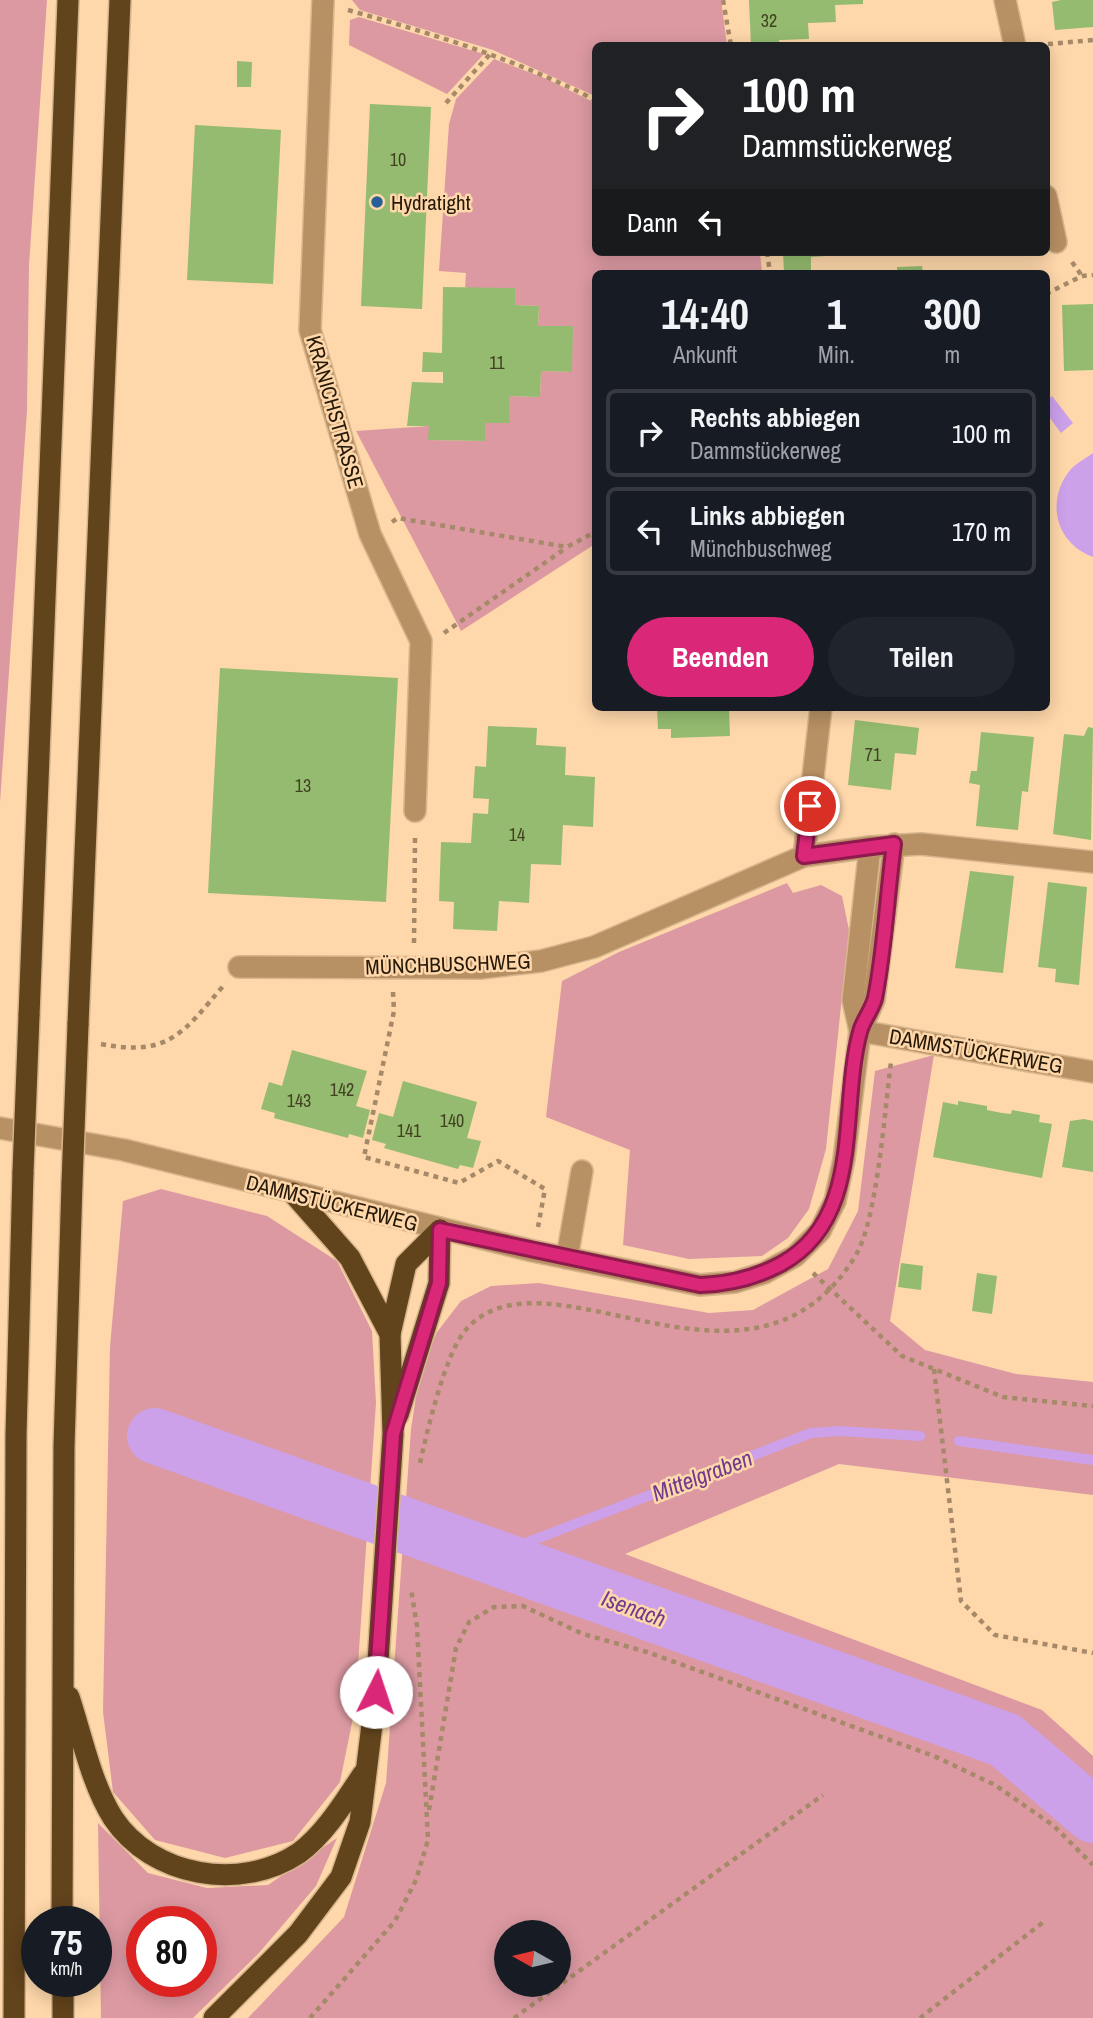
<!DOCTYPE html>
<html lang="de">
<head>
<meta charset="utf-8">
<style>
  :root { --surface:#171b24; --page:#20242c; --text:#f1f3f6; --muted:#9ea1a6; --line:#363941; --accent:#db2777 }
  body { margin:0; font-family:"Archivo Narrow",sans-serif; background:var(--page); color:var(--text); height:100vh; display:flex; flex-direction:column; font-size:26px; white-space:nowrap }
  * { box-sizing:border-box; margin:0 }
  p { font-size:23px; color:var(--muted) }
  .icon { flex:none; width:38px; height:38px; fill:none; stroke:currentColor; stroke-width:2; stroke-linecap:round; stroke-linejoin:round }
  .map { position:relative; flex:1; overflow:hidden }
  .side { position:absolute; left:592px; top:270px; width:458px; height:441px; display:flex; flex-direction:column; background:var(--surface); border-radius:10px; box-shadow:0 4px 18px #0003 }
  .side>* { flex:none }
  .top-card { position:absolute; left:592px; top:42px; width:458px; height:214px; border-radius:10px; box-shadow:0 4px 18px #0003; background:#202124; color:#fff; overflow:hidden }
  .needle { width:46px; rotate:278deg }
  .controls { position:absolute; left:494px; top:1920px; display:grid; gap:14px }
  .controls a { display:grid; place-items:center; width:77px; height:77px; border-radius:50%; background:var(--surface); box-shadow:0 4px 18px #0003; font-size:35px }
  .speed { position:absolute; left:21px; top:1906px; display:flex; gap:14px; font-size:35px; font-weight:700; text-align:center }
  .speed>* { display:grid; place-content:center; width:91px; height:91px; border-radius:50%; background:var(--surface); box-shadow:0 4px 18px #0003; line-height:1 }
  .speed small { font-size:18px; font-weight:400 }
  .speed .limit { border:10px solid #d22; background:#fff; color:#111 }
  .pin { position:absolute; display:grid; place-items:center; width:60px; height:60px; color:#fff; margin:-30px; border:4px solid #fff; border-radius:50%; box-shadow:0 2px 7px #0007 }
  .me { position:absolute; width:77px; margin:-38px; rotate:4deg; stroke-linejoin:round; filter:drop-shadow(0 0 5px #0008) }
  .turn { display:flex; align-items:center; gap:24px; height:147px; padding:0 35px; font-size:32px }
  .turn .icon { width:91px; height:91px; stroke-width:2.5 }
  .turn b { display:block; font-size:49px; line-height:60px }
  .then { display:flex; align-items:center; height:66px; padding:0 35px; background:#0003; gap:14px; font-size:26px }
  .eta { display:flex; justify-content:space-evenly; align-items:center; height:119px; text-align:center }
  .eta b { font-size:42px; font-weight:800; line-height:49px }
  .primary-button { display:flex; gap:14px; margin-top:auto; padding:14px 35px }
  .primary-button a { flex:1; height:80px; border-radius:42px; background:var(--accent); color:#fff; font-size:28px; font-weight:800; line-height:80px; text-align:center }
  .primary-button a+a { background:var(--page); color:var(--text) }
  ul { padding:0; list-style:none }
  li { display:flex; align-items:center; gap:21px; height:88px; margin:0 14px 10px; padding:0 21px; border:4px solid var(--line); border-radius:10px }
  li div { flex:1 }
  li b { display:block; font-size:26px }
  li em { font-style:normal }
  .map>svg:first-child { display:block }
  .green { fill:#dc99a2; fill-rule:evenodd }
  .water { fill:#cca1ea }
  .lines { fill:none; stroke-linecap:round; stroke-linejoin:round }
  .stream { stroke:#cca1ea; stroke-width:10 }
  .river { stroke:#cca1ea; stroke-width:56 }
  .building { fill:#94bb6f }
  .minor-casing { stroke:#d7b58d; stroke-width:24 }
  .highway-casing { stroke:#d7b58d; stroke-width:24 }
  .path { stroke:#a68968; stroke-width:4.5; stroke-dasharray:5 5; stroke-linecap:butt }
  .minor { stroke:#b79063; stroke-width:21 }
  .highway { stroke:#61431c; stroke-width:21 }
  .highway-bridge-casing { stroke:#d7b58d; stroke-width:24; stroke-linecap:butt }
  .highway-bridge { stroke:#61431c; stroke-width:21 }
  .route-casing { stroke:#8e194d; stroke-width:18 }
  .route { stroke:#db2777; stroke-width:12 }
  .poi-dot { fill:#275f97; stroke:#fed7aa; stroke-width:2.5 }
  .labels { text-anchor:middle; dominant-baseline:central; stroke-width:5; stroke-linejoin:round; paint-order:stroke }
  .number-label { font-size:18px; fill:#424222 }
  .poi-label { font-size:21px; fill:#271908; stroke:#fed7aa; text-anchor:start }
  .street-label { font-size:21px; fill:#271908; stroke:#fed7aa }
  .water-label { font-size:23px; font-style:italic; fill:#703a8f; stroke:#fed7aa }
</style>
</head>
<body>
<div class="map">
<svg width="1093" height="2018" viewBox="0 0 1093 2018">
  <rect width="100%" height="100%" fill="#fed7aa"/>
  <g class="green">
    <polygon points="0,0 47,0 29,265 27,410 0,803"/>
    <polygon points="352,0 721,0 727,45 595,46 595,96 493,50 360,10"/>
    <polygon points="359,17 484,54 447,94 349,45 350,20"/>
    <polygon points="494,59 547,79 595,103 595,252 760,252 762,273 595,273 595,544 461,631 356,431 429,426 429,440 484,441 485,423 509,423 509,396 540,397 541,371 572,372 572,327 538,326 539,306 515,305 465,287 466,273 439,271 449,124 456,99"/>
    <polygon points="787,883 793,893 821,885 842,896 849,930 826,1149 809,1209 788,1238 762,1256 689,1259 623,1245 630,1150 546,1117 562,981 619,952"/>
    <path d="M934 1055 890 1321 925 1350 1016 1374 1093 1382V1495L839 1464 625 1554 1042 1710 1093 1756V2018H248L344 1917 386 1783 411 1429 420 1371 437 1332 461 1301 491 1286 539 1283 709 1313 753 1310 828 1269 858 1211 875 1071ZM506 1932H558V1984H506Z"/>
    <polygon points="161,1189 267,1216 337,1261 372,1331 376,1403 355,1708 340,1782 293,1841 225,1858 155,1840 113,1792 103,1712 110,1347 123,1201"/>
    <path d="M98 1823 148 1873 207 1888 268 1885 337 1838 316 1886 259 1953 193 2018H101ZM142 1922H201V1981H142Z"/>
  </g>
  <g class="water">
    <polygon points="1052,396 1073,423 1061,433 1047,414 1047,400"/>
    <path d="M1093 453V557C1055 543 1045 500 1071 469 1077 463 1086 458 1093 453Z"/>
  </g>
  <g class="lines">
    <g class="stream">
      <polyline points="959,1441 1093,1460"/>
      <polyline points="492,1556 811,1433 840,1431 920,1436"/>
    </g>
    <polyline class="river" points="155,1436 1005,1740 1093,1815"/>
  </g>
  <g class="building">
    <polygon points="749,0 863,0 863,4 835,5 836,22 808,23 809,39 779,40 780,46 751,46"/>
    <polygon points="1061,0 1093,0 1093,27 1055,30 1052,2"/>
    <polygon points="890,42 890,46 864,46 863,43"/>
    <polygon points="237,61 252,62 251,87 237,87"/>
    <polygon points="370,104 431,107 422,309 361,306"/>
    <polygon points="195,125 281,130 273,284 187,280"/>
    <polygon points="783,252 842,252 842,255 811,257 811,273 784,273"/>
    <polygon points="922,266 923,273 897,273 897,267"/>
    <polygon points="443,287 515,288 515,305 539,306 538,326 573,326 572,372 541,371 540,397 509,396 509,423 485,423 485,441 428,440 429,426 407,426 412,382 443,383 443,372 422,372 423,352 442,353"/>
    <polygon points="1093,304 1093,370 1064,371 1062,305"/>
    <polygon points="220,668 398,678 386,902 208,893"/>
    <polygon points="657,707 729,707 730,736 671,738 671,729 658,729"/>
    <polygon points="855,720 919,728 916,755 895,753 891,790 848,785"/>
    <polygon points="488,726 537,728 536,745 566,747 565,775 595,777 593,827 563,825 561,865 531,864 529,903 499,901 497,931 453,929 454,902 439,901 441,842 471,843 473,813 488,814 489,799 473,798 475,766 486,767"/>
    <polygon points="1088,727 1093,728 1091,840 1053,834 1064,734 1084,736"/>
    <polygon points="981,732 1034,737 1028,792 1022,791 1018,830 976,826 980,785 969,783 971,771 977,771"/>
    <polygon points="970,871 1014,876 1003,973 955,968"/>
    <polygon points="1048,882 1087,887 1079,985 1055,982 1056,969 1038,967"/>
    <polygon points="292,1050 367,1071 356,1106 370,1110 363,1138 349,1134 348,1138 274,1118 275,1113 261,1109 269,1082 282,1086"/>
    <polygon points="403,1081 477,1102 467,1138 481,1141 473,1168 460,1165 458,1169 384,1148 386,1144 372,1140 379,1113 393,1117"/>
    <polygon points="958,1101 987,1106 987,1110 1002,1113 1011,1114 1012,1110 1040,1115 1039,1122 1052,1124 1042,1178 933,1157 943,1102 958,1105"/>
    <polygon points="1084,1119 1093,1121 1093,1172 1062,1167 1070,1121"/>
    <polygon points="901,1263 923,1266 921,1290 898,1287"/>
    <polygon points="977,1273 997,1276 992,1314 972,1311"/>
  </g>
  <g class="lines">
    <g class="minor-casing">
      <g id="minor">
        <polyline points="323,0 310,330 370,534 421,641 415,811"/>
        <polyline points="1005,0 1015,46"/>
        <polyline points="1046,196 1056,242"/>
        <polyline points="804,856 821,707"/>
        <polyline points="239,967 480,968 541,961 594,947 804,856 870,847 921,844 1093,862"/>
        <polyline points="860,1031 1093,1072"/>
        <polyline points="860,1031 853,1000 870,847"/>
        <polyline points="0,1128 124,1150 533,1251 700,1285 735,1282 764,1273 795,1256 820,1231 835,1201 844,1159 860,1031 874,1000 894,844"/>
        <polyline points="567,1258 582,1171"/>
      </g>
    </g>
    <g class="highway-casing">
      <g id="highway">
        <polyline points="29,1016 68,0"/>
        <polyline points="78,1025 120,0"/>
        <polyline points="390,1334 406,1264 440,1230"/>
        <polyline points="398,1415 439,1283 440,1230"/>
        <path d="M69 1697C82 1736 91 1783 113 1818 152 1877 241 1892 299 1853 325 1834 345 1801 363 1774"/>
        <polyline points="62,1922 64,1447 72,1183"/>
        <polyline points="63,1981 63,2018"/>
        <polyline points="14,2018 16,1435 23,1172"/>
        <polyline points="214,2018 298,1934 341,1877 360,1822 376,1692 393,1434 390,1334 350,1258 293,1193"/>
      </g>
    </g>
    <g class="path">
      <polyline points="723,0 731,46"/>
      <path d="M348 10C433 34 516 59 595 100"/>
      <polyline points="1038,45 1093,40"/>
      <polyline points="446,103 491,53"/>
      <polyline points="767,252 770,273"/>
      <polyline points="1072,262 1082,276"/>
      <polyline points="1046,294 1082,276 1093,275"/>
      <polyline points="392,522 398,518 567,547 595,532"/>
      <polyline points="444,633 566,548"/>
      <polyline points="414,943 415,836"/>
      <polyline points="393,992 394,1011 364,1157 459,1183 498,1161 545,1189 538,1227"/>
      <path d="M101 1044C169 1057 183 1033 224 985"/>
      <polyline points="813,1273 902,1356 1003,1397 1093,1406"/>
      <polyline points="934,1369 961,1601 995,1635 1093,1653"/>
      <path d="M420 1463C427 1431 445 1356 464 1332 543 1235 750 1429 856 1255 877 1220 885 1108 891 1062"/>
      <polyline points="429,1810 456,1648 469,1622 494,1607 523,1606 583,1634 647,1652 934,1756 995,1785 1054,1826 1093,1865"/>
      <polyline points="310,2018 395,1921 416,1880 428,1840 417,1626 411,1589"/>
      <polyline points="514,2018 823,1795"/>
      <polyline points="920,2018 1046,1920"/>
    </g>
    <use href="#minor" class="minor"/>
    <use href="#highway" class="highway"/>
    <g class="highway-bridge-casing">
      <g id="highway-bridge">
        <polyline points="23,1172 29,1016"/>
        <polyline points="72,1183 78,1025"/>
      </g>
    </g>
    <use href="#highway-bridge" class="highway-bridge"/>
  </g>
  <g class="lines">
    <g class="route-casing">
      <path id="route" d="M376 1692 393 1434 439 1283 440 1230 700 1285C730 1284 755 1278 781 1264 865 1218 839 1109 860 1032 863 1020 872 1010 875 998 885 948 887 895 894 844L804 856 810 806"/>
    </g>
    <use href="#route" class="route"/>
  </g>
  <circle class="poi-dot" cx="377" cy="202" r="7"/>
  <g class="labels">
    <g class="number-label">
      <text x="769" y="20">32</text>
      <text x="398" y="159">10</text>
      <text x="497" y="362">11</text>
      <text x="873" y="754">71</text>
      <text x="303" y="785">13</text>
      <text x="517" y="834">14</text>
      <text x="342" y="1089">142</text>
      <text x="299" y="1100">143</text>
      <text x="452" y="1120">140</text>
      <text x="409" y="1130">141</text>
    </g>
    <g class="poi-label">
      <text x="391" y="202">Hydratight</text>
    </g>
    <g class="street-label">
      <text transform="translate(335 412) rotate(74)">KRANICHSTRASSE</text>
      <text transform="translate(448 964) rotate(-2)">MÜNCHBUSCHWEG</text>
      <text transform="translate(976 1051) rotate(10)">DAMMSTÜCKERWEG</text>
      <text transform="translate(332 1203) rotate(14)">DAMMSTÜCKERWEG</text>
    </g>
    <g class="water-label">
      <text transform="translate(702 1475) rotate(-21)">Mittelgraben</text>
      <text transform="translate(634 1608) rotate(20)">Isenach</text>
    </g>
  </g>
</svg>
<div class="controls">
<a><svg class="needle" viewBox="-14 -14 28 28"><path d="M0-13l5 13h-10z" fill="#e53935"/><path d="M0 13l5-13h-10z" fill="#9ea1a6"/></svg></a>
</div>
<div class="speed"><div>75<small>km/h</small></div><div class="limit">80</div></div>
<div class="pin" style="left:810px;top:806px;background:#d93025"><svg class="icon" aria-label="arrive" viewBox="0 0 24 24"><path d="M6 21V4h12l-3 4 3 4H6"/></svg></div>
<svg class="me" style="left:376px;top:1692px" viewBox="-20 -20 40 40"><circle r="19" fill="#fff"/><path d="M0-13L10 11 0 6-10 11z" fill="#db2777"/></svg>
<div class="top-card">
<div class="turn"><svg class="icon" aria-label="right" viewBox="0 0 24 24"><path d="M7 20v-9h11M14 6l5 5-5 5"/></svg><div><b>100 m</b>Dammstückerweg</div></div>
<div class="then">Dann<svg class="icon" aria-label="left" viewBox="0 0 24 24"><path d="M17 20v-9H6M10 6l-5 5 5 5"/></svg></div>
</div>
<section class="side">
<div class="eta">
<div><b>14:40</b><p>Ankunft</p></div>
<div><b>1</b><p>Min.</p></div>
<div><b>300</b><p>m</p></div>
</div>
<ul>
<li><svg class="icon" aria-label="right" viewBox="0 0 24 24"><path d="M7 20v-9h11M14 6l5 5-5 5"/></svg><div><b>Rechts abbiegen</b><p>Dammstückerweg</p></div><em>100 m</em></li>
<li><svg class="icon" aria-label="left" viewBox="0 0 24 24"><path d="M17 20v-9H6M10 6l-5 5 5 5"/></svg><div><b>Links abbiegen</b><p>Münchbuschweg</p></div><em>170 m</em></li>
</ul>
<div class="primary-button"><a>Beenden</a><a>Teilen</a></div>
</section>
</div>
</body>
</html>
